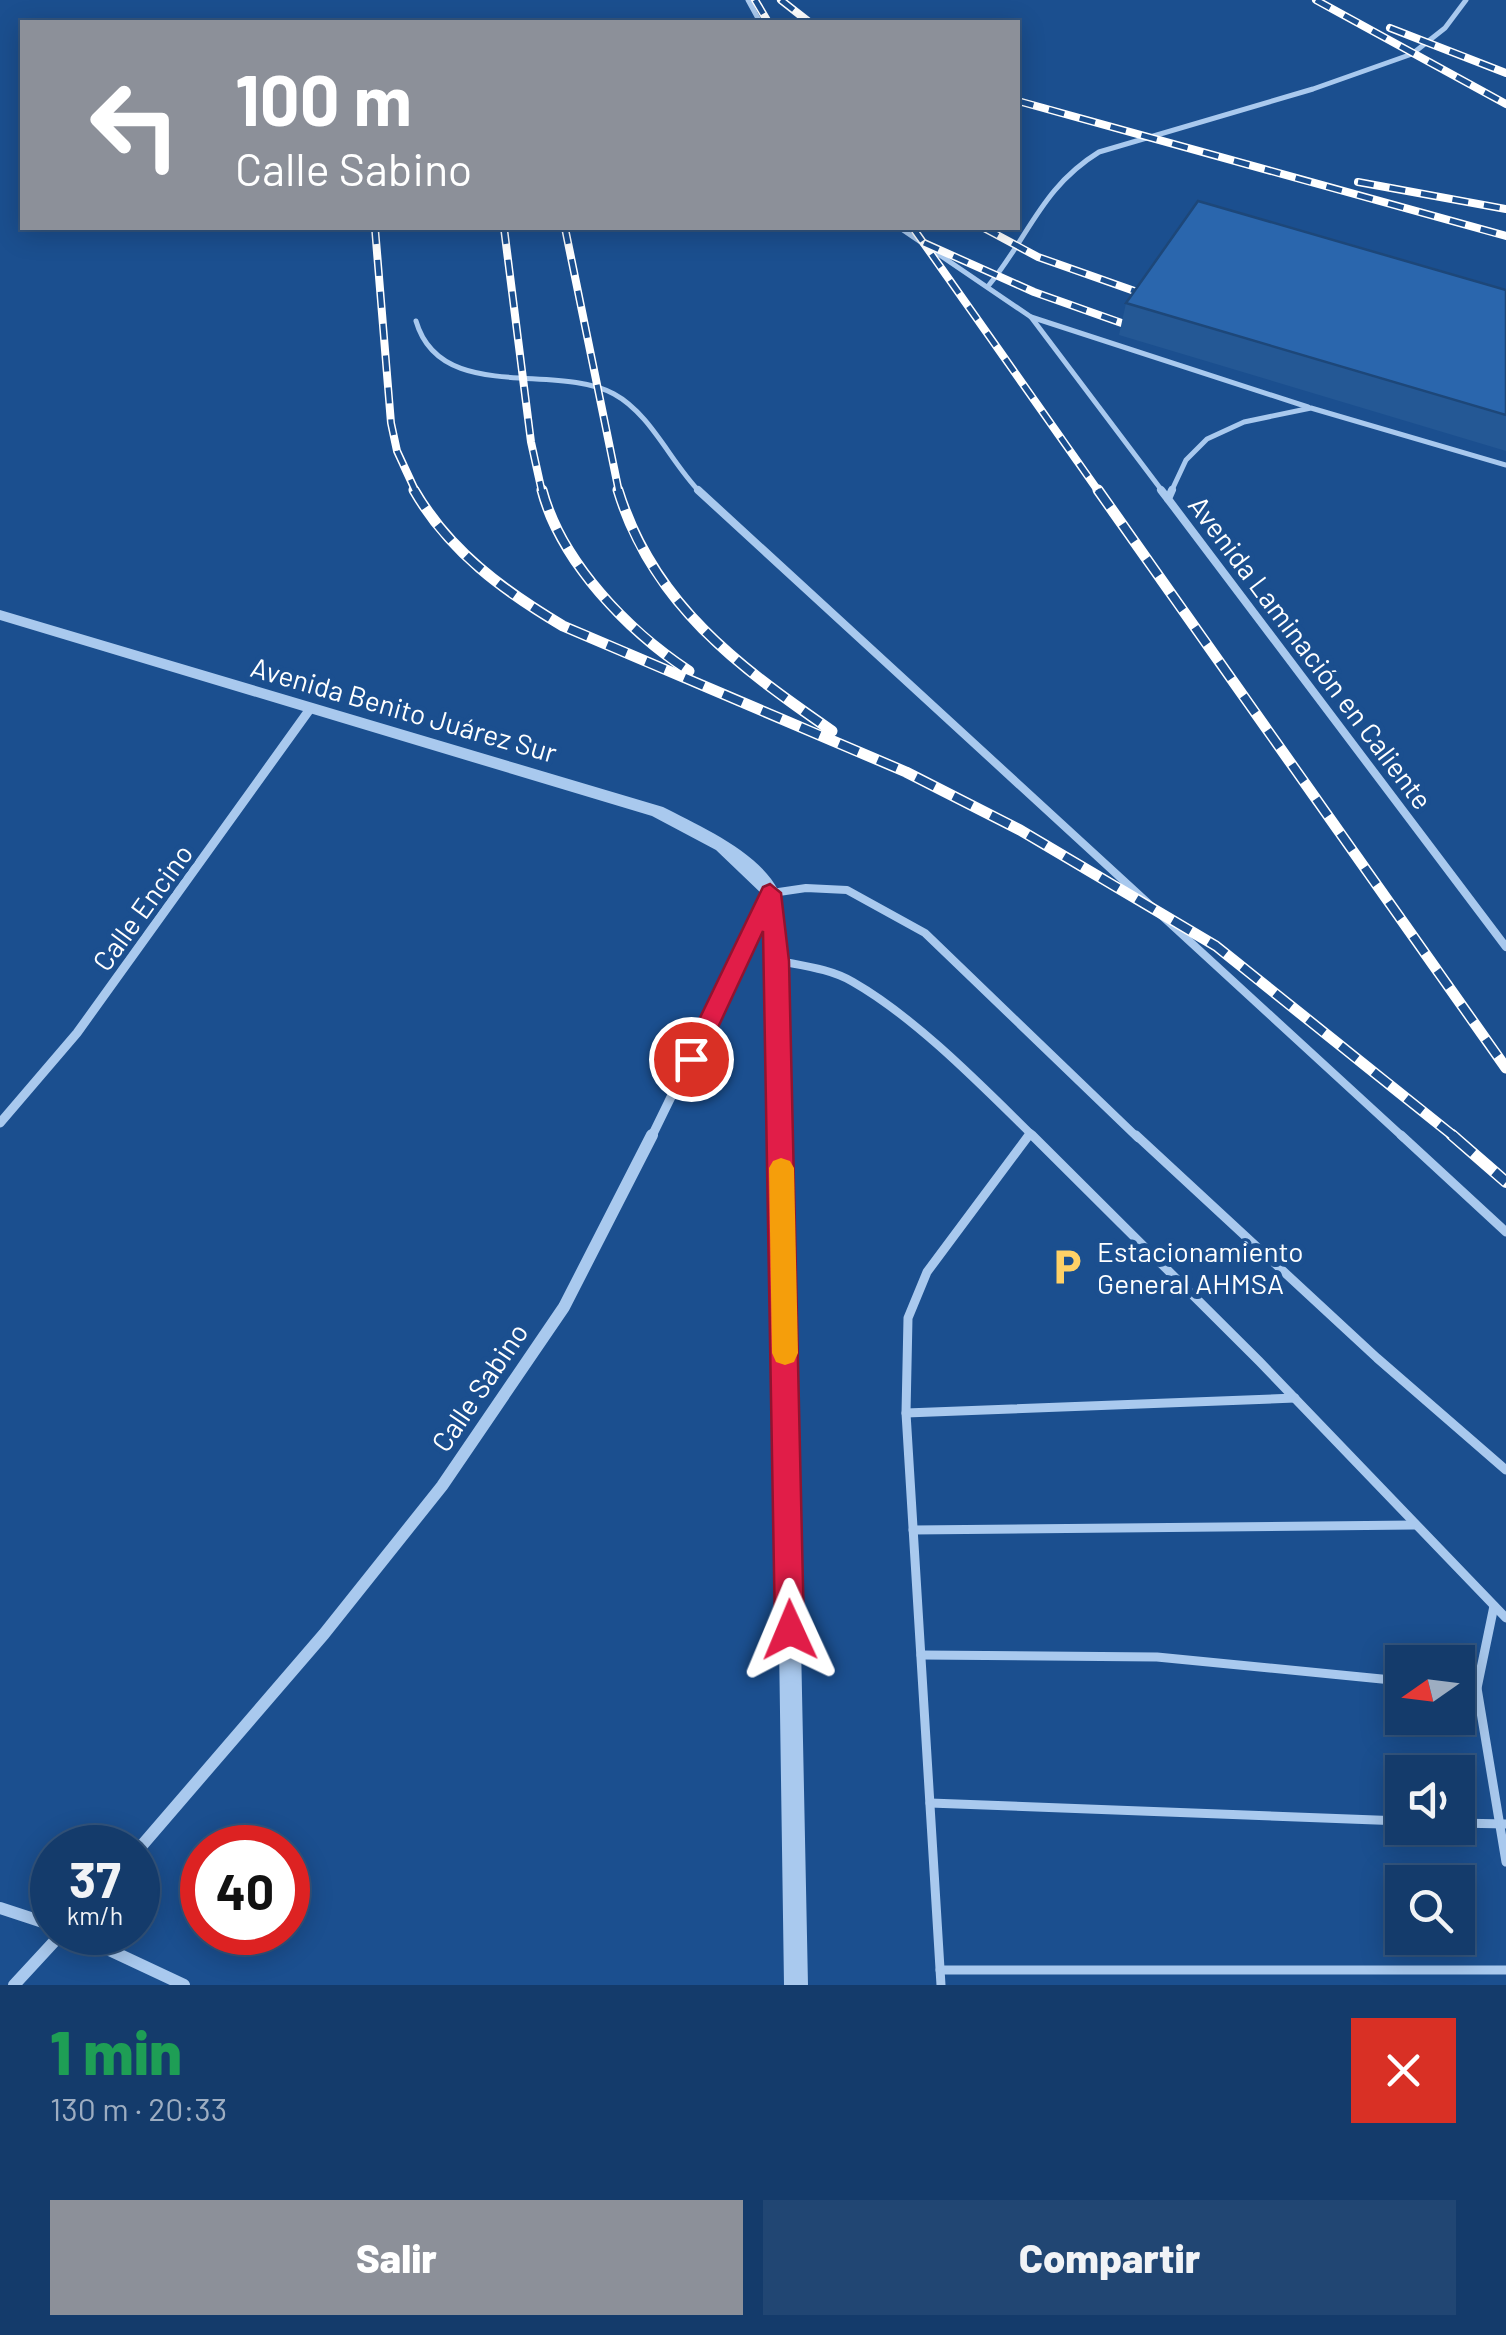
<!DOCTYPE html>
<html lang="es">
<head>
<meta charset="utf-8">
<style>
  :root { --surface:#143b6b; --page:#214673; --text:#f1f3f6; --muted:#9dadc1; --line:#33557e; --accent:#8c9099 }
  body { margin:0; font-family:Barlow,sans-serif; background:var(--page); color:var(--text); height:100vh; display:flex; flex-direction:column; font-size:38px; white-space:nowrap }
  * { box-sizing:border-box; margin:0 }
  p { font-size:32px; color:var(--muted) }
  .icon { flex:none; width:55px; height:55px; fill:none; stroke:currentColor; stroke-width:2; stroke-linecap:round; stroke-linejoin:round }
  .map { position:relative; height:1985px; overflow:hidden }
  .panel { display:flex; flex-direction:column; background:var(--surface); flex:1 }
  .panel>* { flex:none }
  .hud { position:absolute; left:20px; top:20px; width:1000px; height:210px; border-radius:0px; box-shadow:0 5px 25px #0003,0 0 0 2px var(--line); background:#8c9099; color:#fff; overflow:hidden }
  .needle { width:65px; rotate:256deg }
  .buttons { position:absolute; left:1385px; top:1645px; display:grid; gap:20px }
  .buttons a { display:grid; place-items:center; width:90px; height:90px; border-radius:0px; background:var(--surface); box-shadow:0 5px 25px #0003,0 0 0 2px var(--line); font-size:50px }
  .speed { position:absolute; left:30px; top:1825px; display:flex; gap:20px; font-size:50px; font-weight:700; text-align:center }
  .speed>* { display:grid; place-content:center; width:130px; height:130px; border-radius:50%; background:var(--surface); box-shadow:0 5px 25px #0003,0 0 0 2px var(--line); line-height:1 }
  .speed small { font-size:25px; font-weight:400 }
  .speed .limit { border:15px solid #d22; background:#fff; color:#111 }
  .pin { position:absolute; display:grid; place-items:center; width:85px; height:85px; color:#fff; margin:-42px; border:5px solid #fff; border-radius:50%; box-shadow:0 2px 10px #0007 }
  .me { position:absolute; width:110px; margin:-55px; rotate:359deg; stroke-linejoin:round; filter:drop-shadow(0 0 8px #0008) }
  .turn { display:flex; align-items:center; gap:35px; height:210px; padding:0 50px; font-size:45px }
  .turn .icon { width:130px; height:130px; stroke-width:2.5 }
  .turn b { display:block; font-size:70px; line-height:85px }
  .round { display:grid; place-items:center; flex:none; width:105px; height:105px; border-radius:0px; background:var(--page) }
  .headline { display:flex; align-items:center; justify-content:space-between; height:170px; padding:0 50px }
  h1 { font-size:60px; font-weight:800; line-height:75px; color:#1e9e55 }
  .primary-button { display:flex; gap:20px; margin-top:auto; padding:20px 50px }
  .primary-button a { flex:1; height:115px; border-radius:0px; background:var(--accent); color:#fff; font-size:40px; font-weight:800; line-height:115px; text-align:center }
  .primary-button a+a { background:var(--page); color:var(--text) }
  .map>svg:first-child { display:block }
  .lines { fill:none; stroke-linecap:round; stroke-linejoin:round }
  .service-far2 { stroke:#a9c9ee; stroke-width:5 }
  .service-far1 { stroke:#a9c9ee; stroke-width:8 }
  .service { stroke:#a9c9ee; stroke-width:9 }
  .minor-far1 { stroke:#a9c9ee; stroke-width:9 }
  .minor { stroke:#a9c9ee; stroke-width:12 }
  .tertiary { fill:#a9c9ee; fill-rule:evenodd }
  .rail-far2-casing { stroke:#fff; stroke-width:8 }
  .rail-far1-casing { stroke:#fff; stroke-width:11 }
  .rail-casing { stroke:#fff; stroke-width:12 }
  .rail-far2 { stroke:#1b4f8f; stroke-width:5; stroke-dasharray:16; stroke-linecap:butt }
  .rail-far1 { stroke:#1b4f8f; stroke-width:8; stroke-dasharray:21; stroke-linecap:butt }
  .rail { stroke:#1b4f8f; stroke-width:9; stroke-dasharray:28; stroke-linecap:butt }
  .wall { fill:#245895 }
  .building { fill:#2a66ad; stroke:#1d4779; stroke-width:2.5 }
  .route { fill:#e11d48; stroke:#92132f; stroke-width:2.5 }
  .slow { fill:#f59e0b }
  .labels { text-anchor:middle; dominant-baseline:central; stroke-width:10; stroke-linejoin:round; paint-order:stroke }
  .street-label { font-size:28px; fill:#fff; stroke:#1b4f8f }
  .poi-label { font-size:28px; fill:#fff; stroke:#1b4f8f; text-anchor:start }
</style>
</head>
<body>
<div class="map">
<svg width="1506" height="1985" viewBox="0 0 1506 1985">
  <rect width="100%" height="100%" fill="#1b4f8f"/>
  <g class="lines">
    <g class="service-far2">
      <polyline points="748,0 760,22"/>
      <polyline points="900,228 1031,317 1163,492"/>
      <path d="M989 285C1029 236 1042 187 1099 152L1313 89 1412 54 1445 28 1466 0"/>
      <polyline points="1031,317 1308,407"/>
      <path d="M416 321C440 404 555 362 614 394 651 414 671 463 700 492"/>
      <polyline points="1171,492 1186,460 1207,439 1244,422 1311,408 1506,465"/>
    </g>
    <g class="service-far1">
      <polyline points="698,490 1404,1138"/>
      <polyline points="1161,490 1168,499"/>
      <polyline points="1172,490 1168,499 1506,947"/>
      <polyline points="772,893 806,888 847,890 925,933 1138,1138"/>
      <path d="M779 961C804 966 831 969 853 982 916 1018 982 1086 1035 1138"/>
      <polyline points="1027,1138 1030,1133"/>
    </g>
    <g class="service">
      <polyline points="1032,1135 1259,1361 1506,1618"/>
      <polyline points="1136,1135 1377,1358 1506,1470"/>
      <polyline points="1401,1135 1506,1232"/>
      <polyline points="906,1413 1295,1398"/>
      <polyline points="913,1530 1414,1525"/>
      <polyline points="1494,1606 1477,1688 1506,1862"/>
      <polyline points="921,1655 1157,1657 1402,1681"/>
      <polyline points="1458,1686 1477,1688"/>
      <polyline points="930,1803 1402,1821"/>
      <polyline points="1458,1823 1506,1824"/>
      <polyline points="940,1970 1506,1970"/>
      <polyline points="941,1985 906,1413 908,1318 927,1272 1029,1135"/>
    </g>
    <g class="minor-far1">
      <polyline points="0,1123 77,1033 310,709"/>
      <polyline points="651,1138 770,894"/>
    </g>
    <g class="minor">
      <polyline points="138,1850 324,1634 442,1486 564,1307 652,1135"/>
      <polyline points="0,1908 52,1925"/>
      <polyline points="71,1932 184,1985"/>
      <polyline points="14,1985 63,1932"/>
    </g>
    <path class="tertiary" d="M0 610 663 807C698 825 759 852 778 890 786 905 785 943 787 961L808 1985H784L769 961 763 895 716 850 652 816 0 620Z"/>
    <g class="rail-far2-casing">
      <g id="rail-far2">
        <polyline points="755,0 768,22"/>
        <polyline points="781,0 809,22"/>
        <polyline points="1316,0 1506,104"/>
        <polyline points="1390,28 1506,73"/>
        <polyline points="1018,101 1506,236"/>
        <polyline points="1358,182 1506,209"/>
        <polyline points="375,228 391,423 397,451 416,492"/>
        <polyline points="504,228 531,442 542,492"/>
        <polyline points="565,228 619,492"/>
        <polyline points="913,228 1099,492"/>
        <polyline points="984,228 1038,257 1160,300"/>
        <polyline points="924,243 1034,292 1147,332"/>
      </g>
    </g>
    <g class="rail-far1-casing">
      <g id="rail-far1">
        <path d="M414 490C449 551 504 591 563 626L906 772 1020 830 1216 946 1456 1138"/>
        <path d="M542 490C561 562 628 631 689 671"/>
        <path d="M618 490C653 604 738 666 832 731"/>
        <polyline points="1098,490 1506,1068"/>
      </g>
    </g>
    <g class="rail-casing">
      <polyline id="rail" points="1452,1135 1506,1182"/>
    </g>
    <use href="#rail-far2" class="rail-far2"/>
    <use href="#rail-far1" class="rail-far1"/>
    <use href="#rail" class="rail"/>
  </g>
  <polygon class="wall" points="1506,290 1506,451 1119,335 1126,303"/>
  <polygon class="building" points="1198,201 1506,290 1506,415 1126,303"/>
  <polygon class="route" points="770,884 781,893 789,961 804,1630 800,1641 790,1645 779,1641 775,1630 763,931 700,1066 683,1066 680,1059 763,887"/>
  <polygon class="slow" points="781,1158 790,1161 794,1168 798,1353 794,1362 785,1365 776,1362 772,1353 769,1168 773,1161"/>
  <defs>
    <g id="parking-bare" transform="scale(3)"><path d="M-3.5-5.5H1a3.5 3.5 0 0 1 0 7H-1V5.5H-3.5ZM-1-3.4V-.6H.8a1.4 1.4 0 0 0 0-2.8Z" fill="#ffd166" stroke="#1b4f8f" stroke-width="2.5" paint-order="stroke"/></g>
  </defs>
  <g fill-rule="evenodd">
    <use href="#parking-bare" x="1067" y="1267"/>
  </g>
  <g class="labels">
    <g class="street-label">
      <text transform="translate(1311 652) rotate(53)">Avenida Laminación en Caliente</text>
      <text transform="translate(404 709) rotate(16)">Avenida Benito Juárez Sur</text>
      <text transform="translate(142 907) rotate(-54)">Calle Encino</text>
      <text transform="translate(479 1387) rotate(-56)">Calle Sabino</text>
    </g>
    <g class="poi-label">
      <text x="1097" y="1251">Estacionamiento<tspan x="1097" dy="32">General AHMSA</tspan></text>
    </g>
  </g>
</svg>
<div class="buttons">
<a><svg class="needle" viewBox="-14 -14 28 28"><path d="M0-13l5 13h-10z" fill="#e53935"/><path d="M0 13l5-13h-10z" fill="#9dadc1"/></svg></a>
<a><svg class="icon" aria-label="sound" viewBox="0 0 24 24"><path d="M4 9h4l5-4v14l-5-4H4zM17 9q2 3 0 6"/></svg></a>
<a><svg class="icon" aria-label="search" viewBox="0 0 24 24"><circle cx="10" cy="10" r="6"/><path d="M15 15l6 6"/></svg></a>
</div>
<div class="speed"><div>37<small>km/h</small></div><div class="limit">40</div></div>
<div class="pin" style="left:691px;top:1059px;background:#d93025"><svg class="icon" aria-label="arrive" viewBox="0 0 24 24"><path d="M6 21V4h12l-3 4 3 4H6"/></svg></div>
<svg class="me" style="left:790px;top:1630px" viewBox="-20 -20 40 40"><path d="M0-17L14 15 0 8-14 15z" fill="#e11d48" stroke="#fff" stroke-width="4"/></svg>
<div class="hud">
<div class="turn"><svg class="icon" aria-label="left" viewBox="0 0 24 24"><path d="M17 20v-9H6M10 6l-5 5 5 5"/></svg><div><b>100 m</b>Calle Sabino</div></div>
</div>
</div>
<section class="panel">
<div class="headline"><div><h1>1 min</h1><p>130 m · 20:33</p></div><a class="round" style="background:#d93025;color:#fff"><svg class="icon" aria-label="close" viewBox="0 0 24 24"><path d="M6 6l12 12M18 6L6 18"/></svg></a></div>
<div class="primary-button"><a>Salir</a><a>Compartir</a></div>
</section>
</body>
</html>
